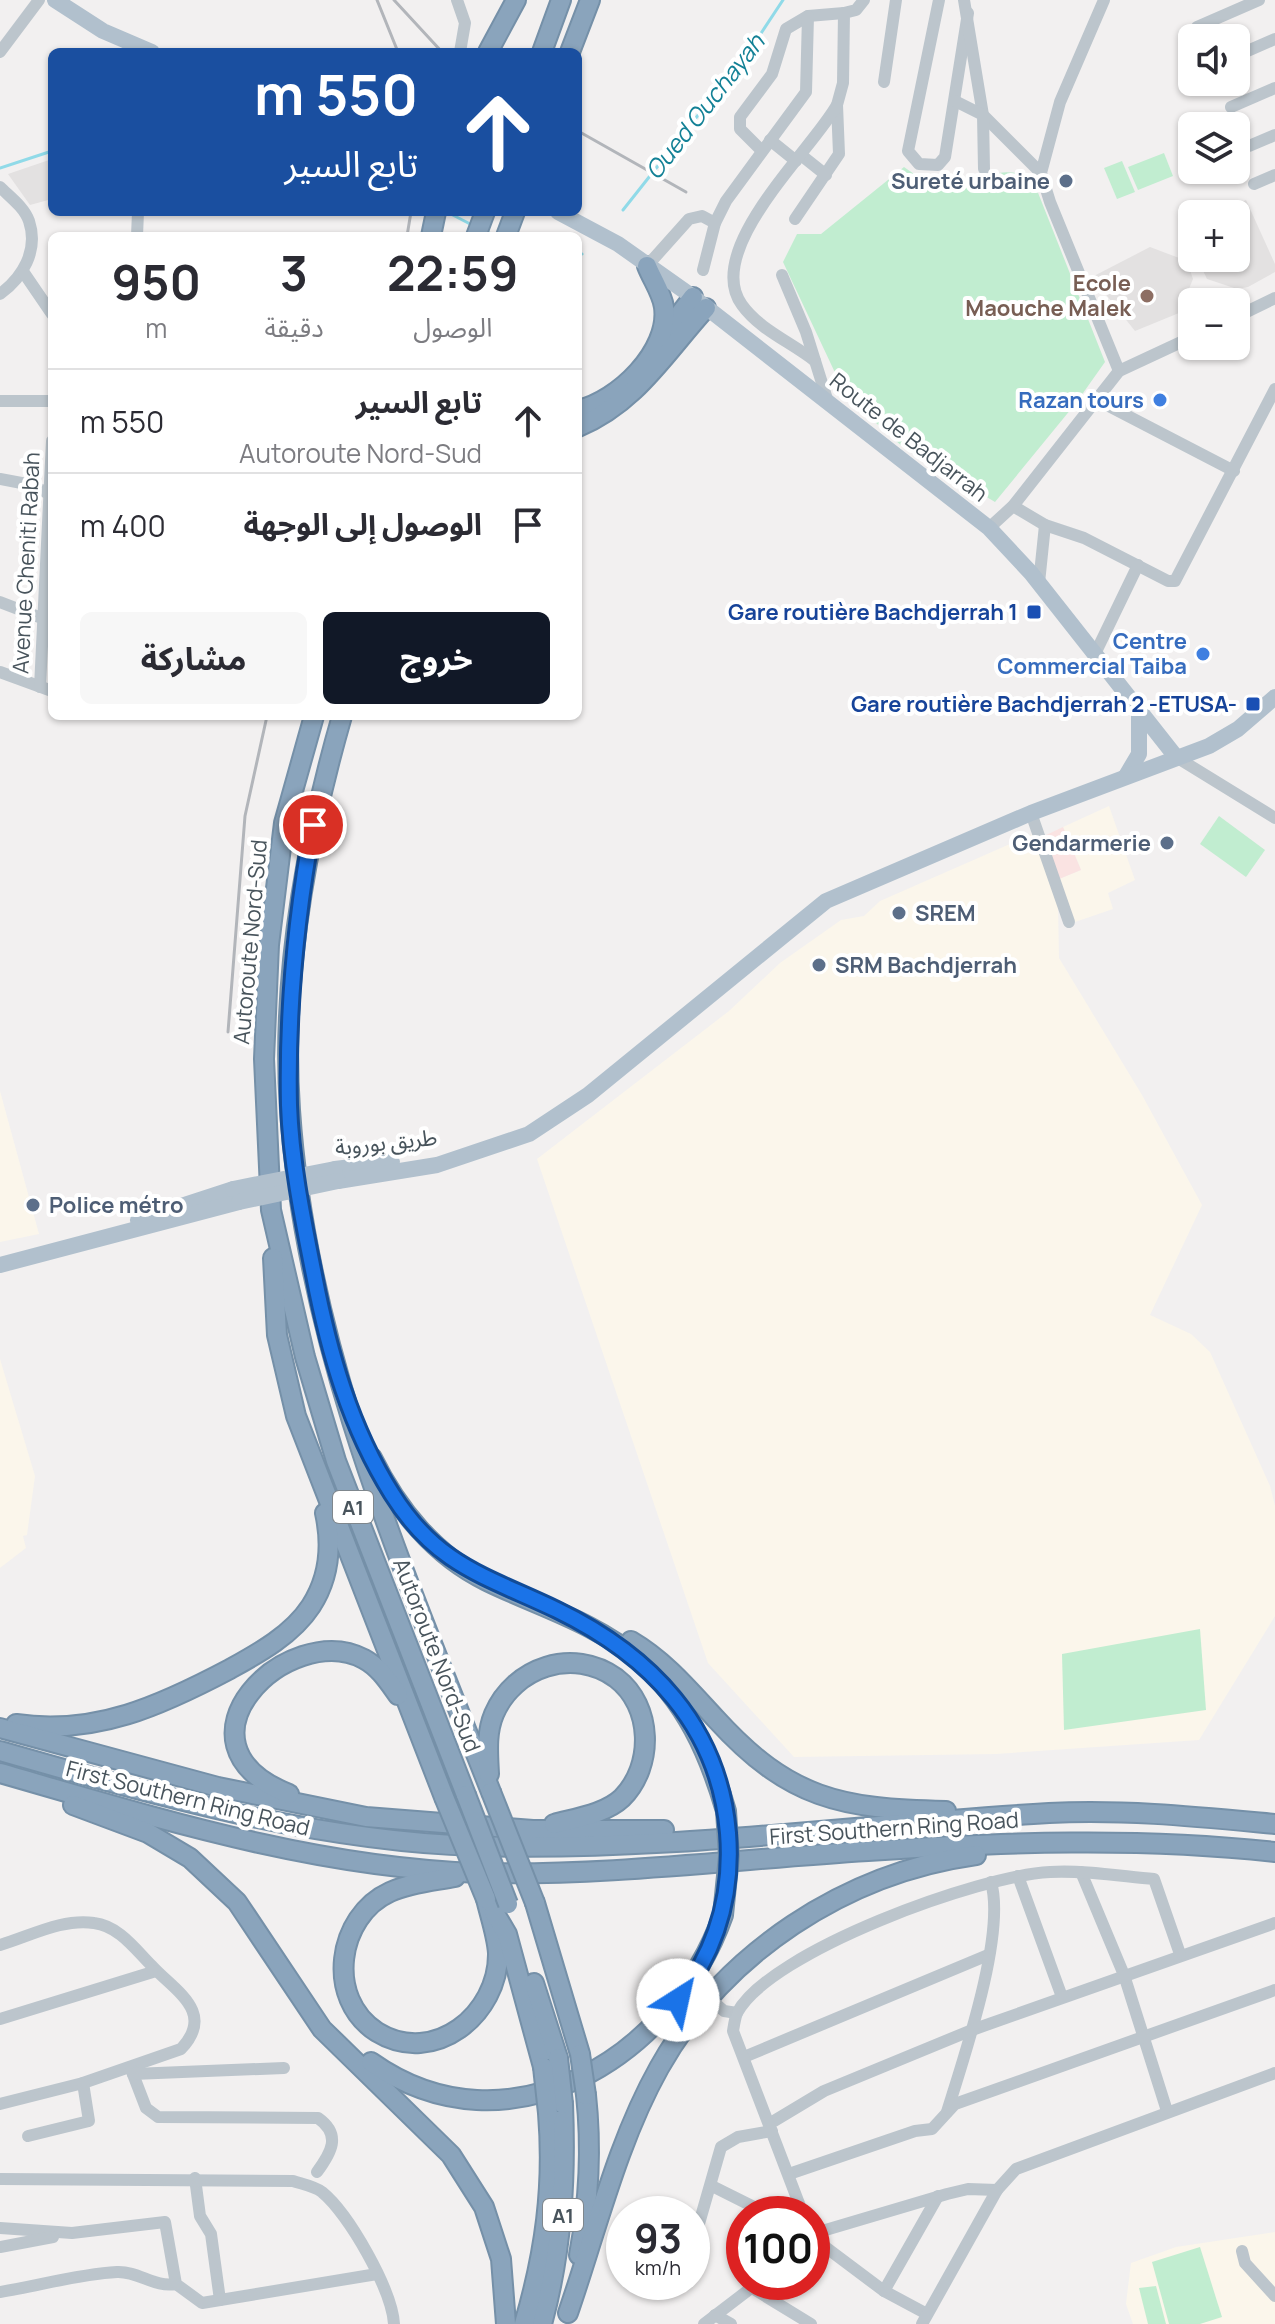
<!DOCTYPE html>
<html lang="ar">
<head>
<meta charset="utf-8">
<style>
  :root { --surface:#fff; --page:#f7f7f7; --text:#2b2b33; --muted:#7c7c81; --line:#e1e1e2; --accent:#111827 }
  body { margin:0; font-family:Manrope,"Noto Sans Arabic",sans-serif; background:var(--page); color:var(--text); direction:rtl; height:100vh; display:flex; flex-direction:column; font-size:30px; white-space:nowrap }
  * { box-sizing:border-box; margin:0 }
  p { font-size:26px; color:var(--muted) }
  .icon { flex:none; width:44px; height:44px; fill:none; stroke:currentColor; stroke-width:2; stroke-linecap:round; stroke-linejoin:round }
  .map { position:relative; flex:1; overflow:hidden; direction:ltr }
  .side { position:absolute; left:48px; top:232px; width:534px; height:488px; display:flex; flex-direction:column; background:var(--surface); border-radius:12px; box-shadow:0 2px 6px #0004; direction:rtl }
  .side>* { flex:none }
  .banner { position:absolute; left:48px; top:48px; width:534px; height:168px; border-radius:12px; box-shadow:0 2px 6px #0004; direction:rtl; background:#1a4fa0; color:#fff; overflow:hidden }
  .controls { position:absolute; left:1178px; top:24px; display:grid; gap:16px }
  .controls a { display:grid; place-items:center; width:72px; height:72px; border-radius:12px; background:var(--surface); box-shadow:0 2px 6px #0004; font-size:40px }
  .speed { position:absolute; left:606px; top:2196px; display:flex; gap:16px; font-size:40px; font-weight:700; text-align:center }
  .speed>* { display:grid; place-content:center; width:104px; height:104px; border-radius:50%; background:var(--surface); box-shadow:0 2px 6px #0004; line-height:1 }
  .speed small { font-size:20px; font-weight:400 }
  .speed .limit { border:12px solid #d22; background:#fff; color:#111 }
  .pin { position:absolute; display:grid; place-items:center; width:68px; height:68px; color:#fff; margin:-34px; border:4px solid #fff; border-radius:50%; box-shadow:0 2px 8px #0007 }
  .me { position:absolute; width:88px; margin:-44px; rotate:35deg; stroke-linejoin:round; filter:drop-shadow(0 0 6px #0008) }
  .turn { display:flex; align-items:center; gap:28px; height:168px; padding:0 32px; font-size:36px }
  .turn .icon { width:104px; height:104px; stroke-width:2.5 }
  .turn b { display:block; font-size:56px; line-height:68px }
  .eta { display:flex; justify-content:space-evenly; align-items:center; height:136px; text-align:center }
  .eta b { font-size:48px; font-weight:700; line-height:56px }
  .primary-button { display:flex; gap:16px; margin-top:auto; padding:16px 32px }
  .primary-button a { flex:1; height:92px; border-radius:12px; background:var(--accent); color:#fff; font-size:32px; font-weight:700; line-height:92px; text-align:center }
  .primary-button a+a { background:var(--page); color:var(--text) }
  ul { padding:0; list-style:none }
  li { display:flex; align-items:center; gap:24px; height:104px; padding:0 32px; border-top:2px solid var(--line) }
  li div { flex:1 }
  li b { display:block; font-size:30px }
  li em { font-style:normal }
  .map>svg:first-child { display:block }
  .commercial { fill:#fbf6eb }
  .education { fill:#e3e1e1 }
  .medical { fill:#fae3e2 }
  .green { fill:#c1edd0 }
  .lines { fill:none; stroke-linecap:round; stroke-linejoin:round }
  .stream { stroke:#90dae8; stroke-width:3 }
  .highway-casing { stroke:#7590a8; stroke-width:22 }
  .minor { stroke:#bcc5cc; stroke-width:12 }
  .major { stroke:#b1c0cd; stroke-width:16 }
  .highway { stroke:#8aa4bc; stroke-width:18 }
  .rail { stroke:#b2b5ba; stroke-width:3 }
  .highway-bridge-casing { stroke:#7590a8; stroke-width:22; stroke-linecap:butt }
  .major-bridge { stroke:#b1c0cd; stroke-width:16 }
  .highway-bridge { stroke:#8aa4bc; stroke-width:18 }
  .route-casing { stroke:#114b97; stroke-width:20 }
  .route { stroke:#1a73e8; stroke-width:14 }
  .service-dot { fill:#5c6f8a; stroke:#fff; stroke-width:3 }
  .education-dot { fill:#8d6e63; stroke:#fff; stroke-width:3 }
  .shop-dot { fill:#3f7fe0; stroke:#fff; stroke-width:3 }
  .transit-dot { fill:#1a4fb4; stroke:#fff; stroke-width:3 }
  .labels { text-anchor:middle; dominant-baseline:central; stroke-width:8; stroke-linejoin:round; paint-order:stroke }
  .shield { fill:#fff; stroke:#7f878d; stroke-width:2 }
  .shield-label { font-size:20px; font-weight:bold; fill:#48545c }
  .service-label { font-size:22px; font-weight:bold; fill:#4e5e75; stroke:#fff; text-anchor:start }
  .education-label { font-size:22px; font-weight:bold; fill:#785e54; stroke:#fff; text-anchor:end }
  .shop-label { font-size:22px; font-weight:bold; fill:#366cbe; stroke:#fff; text-anchor:end }
  .street-label { font-size:22px; fill:#48545c; stroke:#fff }
  .transit-label { font-size:22px; font-weight:bold; fill:#164399; stroke:#fff; text-anchor:end }
  .water-label { font-size:24px; font-style:italic; fill:#138196; stroke:#fff }
</style>
</head>
<body>
<div class="map">
<svg width="1275" height="2324" viewBox="0 0 1275 2324">
  <rect width="100%" height="100%" fill="#f2f0f0"/>
  <g class="commercial">
    <polygon points="1109,806 1135,880 1108,893 1113,909 1075,922 1059,879 1081,870 1063,827"/>
    <polygon points="1033,834 1058,905 1059,958 1142,1095 1202,1205 1150,1315 1191,1334 1210,1352 1270,1486 1275,1506 1275,1616 1199,1740 996,1754 794,1757 708,1663 537,1159 729,1011 780,963 841,920 864,916 880,901"/>
    <polygon points="0,1091 39,1234 0,1242"/>
    <polygon points="0,1359 35,1476 27,1535 23,1536 26,1548 0,1568"/>
    <polygon points="1275,2232 1275,2324 1133,2324 1126,2304 1131,2263 1176,2247"/>
  </g>
  <g class="education">
    <polygon points="52,159 52,199 30,205 8,174"/>
    <polygon points="1246,200 1275,264 1275,272 1248,287 1237,289 1207,279 1197,258 1236,258 1236,214 1216,214"/>
    <polygon points="1150,247 1187,261 1193,279 1179,313 1135,331 1092,277"/>
  </g>
  <polygon class="medical" points="1063,827 1081,870 1059,879 1042,837"/>
  <g class="green">
    <polygon points="1164,153 1173,176 1138,190 1128,167"/>
    <polygon points="1122,161 1135,192 1117,199 1104,168"/>
    <path d="M904 167C954 202 949 182 999 173 1009 171 1021 174 1031 175L1105 362 1076 403 995 502 904 448 846 396 783 262 797 234H821Z"/>
    <polygon points="1219,816 1265,850 1246,877 1200,844"/>
    <polygon points="1200,1629 1206,1710 1064,1730 1062,1654"/>
    <polygon points="1200,2247 1222,2317 1200,2324 1169,2324 1152,2262"/>
    <polygon points="1156,2286 1166,2324 1148,2324 1139,2288"/>
  </g>
  <g class="lines">
    <g class="stream">
      <polyline points="0,168 52,151"/>
      <polyline points="623,210 752,47 783,0"/>
      <polyline points="447,212 474,226"/>
      <polyline points="485,231 496,236"/>
      <polyline points="578,256 582,254"/>
    </g>
    <g class="highway-casing">
      <g id="highway">
        <polyline points="488,52 516,0"/>
        <polyline points="542,52 561,0"/>
        <polyline points="570,52 590,0"/>
        <polyline points="431,236 436,212"/>
        <polyline points="476,236 485,212"/>
        <polyline points="506,236 515,212"/>
        <polyline points="663,336 693,297"/>
        <path d="M578 410C618 401 670 351 664 307 662 293 652 279 647 266"/>
        <path d="M578 427C636 403 665 353 706 308"/>
        <polyline points="314,716 284,823 269,945 264,1059 271,1210 305,1357 336,1461 466,1795"/>
        <path d="M342 716C306 841 281 979 290 1110 306 1350 404 1571 491 1792"/>
        <polyline points="273,1258 277,1335 296,1416 444,1797"/>
        <path d="M372 1458C397 1509 435 1556 487 1581 538 1606 595 1622 639 1660 686 1701 709 1753 726 1811"/>
        <path d="M631 1641C665 1661 689 1690 716 1719 789 1799 841 1809 946 1811"/>
        <path d="M16 1724C95 1736 162 1705 230 1669 259 1653 292 1635 311 1606 329 1578 332 1545 325 1513"/>
        <polyline points="0,1728 218,1787 366,1817 533,1830 664,1830"/>
        <path d="M0 1751C154 1795 314 1841 475 1846 666 1852 858 1824 1049 1813 1124 1809 1200 1817 1275 1824"/>
        <path d="M0 1773C157 1818 315 1868 480 1873 610 1876 738 1859 868 1851 1003 1842 1140 1837 1275 1852"/>
        <path d="M489 1774C488 1753 486 1733 494 1714 514 1667 573 1647 616 1678 653 1706 654 1766 622 1798 605 1814 576 1818 554 1824"/>
        <path d="M289 1794C161 1743 289 1619 364 1659 379 1667 388 1681 398 1695"/>
        <polyline points="73,1805 148,1833 190,1858 237,1902 322,2029 451,2155 484,2207 501,2259 506,2324"/>
        <path d="M455 1877C434 1881 410 1883 390 1892 337 1916 325 1999 377 2032 434 2067 499 2014 498 1953 497 1936 490 1916 486 1899"/>
        <polyline points="535,1903 580,2054"/>
        <polyline points="494,1912 507,1934 543,2067"/>
        <polyline points="534,1983 558,2058"/>
        <path d="M371 2062C508 2159 673 2057 723 1915"/>
        <path d="M579 2255C589 2201 592 2150 586 2095"/>
        <path d="M568 2313C596 2232 617 2143 659 2068 724 1952 846 1873 976 1855"/>
        <path d="M524 2324C545 2253 554 2187 548 2113"/>
        <path d="M542 2324C562 2251 566 2180 563 2104"/>
      </g>
    </g>
    <g class="minor">
      <polyline points="457,0 465,23 460,52"/>
      <polyline points="939,0 908,151 919,164 938,165 945,157 968,13"/>
      <polyline points="964,0 983,115 1041,173"/>
      <polyline points="1104,0 1060,102 1041,173 1050,202 1119,371"/>
      <polyline points="1197,27 1259,0"/>
      <polyline points="0,52 39,0"/>
      <polyline points="1236,56 1275,39"/>
      <polyline points="884,82 896,0"/>
      <polyline points="955,101 983,115 984,169"/>
      <polyline points="1231,107 1275,88"/>
      <polyline points="770,140 796,161"/>
      <polyline points="1249,146 1275,135"/>
      <polyline points="762,151 740,129 740,117 772,74 786,29 808,16 844,13"/>
      <polyline points="801,155 826,175"/>
      <polyline points="1254,184 1275,175"/>
      <path d="M0 187C10 197 24 207 29 221 39 251 22 278 0 294"/>
      <polyline points="795,219 839,154 837,105"/>
      <polyline points="137,236 138,212"/>
      <polyline points="647,266 689,219 702,216 715,223"/>
      <polyline points="703,270 715,223 726,201 806,92 808,16"/>
      <polyline points="24,273 52,314"/>
      <polyline points="782,275 806,332 827,399"/>
      <polyline points="1236,317 1275,298"/>
      <path d="M815 361C791 342 760 330 742 305 702 250 812 150 837 105L843 83 844 13 856 10 864 0"/>
      <polyline points="0,401 52,401"/>
      <polyline points="1099,401 1234,471"/>
      <polyline points="0,479 32,485 49,494"/>
      <polyline points="1013,506 1045,525 1084,538 1168,581 1175,581 1275,389"/>
      <polyline points="989,528 1013,506 1119,371 1192,337"/>
      <polyline points="1039,583 1045,525"/>
      <polyline points="0,602 52,622"/>
      <polyline points="1094,656 1138,565"/>
      <polyline points="0,672 52,691"/>
      <polyline points="40,687 52,441"/>
      <polyline points="1176,757 1275,818"/>
      <polyline points="1031,813 1069,922"/>
      <polyline points="1081,1872 1124,1975 1167,2111"/>
      <polyline points="1018,1876 1062,1997"/>
      <path d="M0 1945C30 1936 63 1918 94 1923 119 1926 135 1949 152 1966 175 1991 216 2012 181 2049L83 2083 0 2104"/>
      <polyline points="709,1998 724,2011 737,2013"/>
      <polyline points="0,2019 156,1971"/>
      <polyline points="744,2057 988,1955"/>
      <path d="M131 2069 146 2108 158 2117 318 2118C342 2135 331 2153 317 2172"/>
      <polyline points="133,2074 284,2068"/>
      <path d="M947 2112C964 2057 1006 1934 991 1882"/>
      <polyline points="769,2124 824,2091 972,2030 1275,1923"/>
      <polyline points="28,2136 89,2121 83,2083"/>
      <polyline points="789,2174 915,2131 932,2129 955,2104 1275,1990"/>
      <polyline points="195,2178 200,2216 211,2234 220,2300"/>
      <path d="M0 2179 293 2181C302 2184 314 2186 322 2192 349 2214 392 2290 394 2324"/>
      <polyline points="712,2186 768,2214"/>
      <path d="M803 2214 733 2031C734 2025 735 2018 737 2013 770 1951 981 1875 1050 1872 1084 1870 1120 1876 1154 1879L1180 1954"/>
      <polyline points="0,2228 72,2233 165,2222 176,2284 202,2303 377,2274"/>
      <polyline points="812,2234 947,2194 968,2189 997,2190"/>
      <polyline points="812,2237 884,2291 927,2314"/>
      <polyline points="0,2247 53,2237"/>
      <polyline points="692,2248 721,2147 738,2137 772,2131"/>
      <polyline points="1242,2251 1245,2263 1275,2296"/>
      <polyline points="752,2288 811,2324"/>
      <polyline points="884,2291 938,2196"/>
      <path d="M0 2292C38 2286 78 2274 117 2272 139 2271 154 2288 176 2284"/>
      <polyline points="715,2315 731,2324"/>
      <polyline points="704,2324 759,2282"/>
      <polyline points="922,2324 997,2190 1016,2169 1275,2073"/>
    </g>
    <g class="major">
      <polyline points="55,0 103,31 152,52"/>
      <polyline points="558,212 618,244 693,297 989,528 1031,573 1176,757"/>
      <polyline points="1126,776 1139,754 1139,715"/>
      <polyline points="335,1169 392,1162"/>
      <polyline points="338,1181 437,1165 529,1134 588,1095 826,901 1031,813 1209,746 1238,729 1275,697"/>
      <polyline points="138,1220 233,1189"/>
      <polyline points="0,1265 239,1202"/>
    </g>
    <use href="#highway" class="highway"/>
    <g class="rail">
      <polyline points="377,0 398,52"/>
      <polyline points="394,0 442,52"/>
      <polyline points="578,131 686,192"/>
      <polyline points="407,236 411,212"/>
      <polyline points="228,1032 245,816 267,716"/>
    </g>
    <g class="highway-bridge-casing">
      <g id="highway-bridge">
        <polyline points="491,1792 535,1903"/>
        <polyline points="466,1795 508,1904"/>
        <polyline points="444,1797 486,1899"/>
        <polyline points="723,1915 729,1856 726,1811"/>
        <polyline points="580,2054 586,2095"/>
        <polyline points="558,2058 563,2104"/>
        <polyline points="543,2067 548,2113"/>
      </g>
    </g>
    <g class="major-bridge">
      <polyline points="233,1189 335,1169"/>
      <polyline points="239,1202 338,1181"/>
    </g>
    <use href="#highway-bridge" class="highway-bridge"/>
  </g>
  <g class="lines">
    <g class="route-casing">
      <path id="route" d="M313 825C296 917 287 1012 289 1105 291 1162 303 1220 314 1275 329 1353 350 1427 392 1494 437 1566 486 1576 557 1610 650 1655 719 1726 728 1833 733 1896 716 1951 678 2000"/>
    </g>
    <use href="#route" class="route"/>
  </g>
  <g class="service-dot">
    <circle cx="1066" cy="181" r="8"/>
    <circle cx="1167" cy="843" r="8"/>
    <circle cx="899" cy="913" r="8"/>
    <circle cx="819" cy="965" r="8"/>
    <circle cx="33" cy="1205" r="8"/>
  </g>
  <circle class="education-dot" cx="1147" cy="296" r="8"/>
  <g class="shop-dot">
    <circle cx="1160" cy="400" r="8"/>
    <circle cx="1203" cy="654" r="8"/>
  </g>
  <g class="transit-dot">
    <rect x="1026" y="604" width="16" height="16" rx="4"/>
    <rect x="1245" y="696" width="16" height="16" rx="4"/>
  </g>
  <g class="labels">
    <g class="shield">
      <rect x="333" y="1491" width="40" height="32" rx="6"/>
      <rect x="543" y="2199" width="40" height="32" rx="6"/>
    </g>
    <g class="shield-label">
      <text x="353" y="1507">A1</text>
      <text x="563" y="2215">A1</text>
    </g>
    <g class="service-label">
      <text x="1050" y="181" text-anchor="end">Sureté urbaine</text>
      <text x="1151" y="843" text-anchor="end">Gendarmerie</text>
      <text x="915" y="913">SREM</text>
      <text x="835" y="965">SRM Bachdjerrah</text>
      <text x="49" y="1205">Police métro</text>
    </g>
    <g class="education-label">
      <text x="1131" y="283">Ecole<tspan x="1131" dy="25">Maouche Malek</tspan></text>
    </g>
    <g class="shop-label">
      <text x="1144" y="400">Razan tours</text>
      <text x="1187" y="641">Centre<tspan x="1187" dy="25">Commercial Taiba</tspan></text>
    </g>
    <g class="street-label">
      <text transform="translate(909 437) rotate(38)">Route de Badjarrah</text>
      <text transform="translate(26 563) rotate(-87)">Avenue Cheniti Rabah</text>
      <text transform="translate(250 942) rotate(-85)">Autoroute Nord-Sud</text>
      <text transform="translate(386 1142) rotate(-6)">طريق بوروبة</text>
      <text transform="translate(437 1655) rotate(69)">Autoroute Nord-Sud</text>
      <text transform="translate(188 1798) rotate(14)">First Southern Ring Road</text>
      <text transform="translate(894 1828) rotate(-4)">First Southern Ring Road</text>
    </g>
    <g class="transit-label">
      <text x="1018" y="612">Gare routière Bachdjerrah 1</text>
      <text x="1237" y="704">Gare routière Bachdjerrah 2 -ETUSA-</text>
    </g>
    <g class="water-label">
      <text transform="translate(704 106) rotate(-52)">Oued Ouchayah</text>
    </g>
  </g>
</svg>
<div class="controls">
<a><svg class="icon" aria-label="sound" viewBox="0 0 24 24"><path d="M4 9h4l5-4v14l-5-4H4zM17 9q2 3 0 6"/></svg></a>
<a><svg class="icon" aria-label="layers" viewBox="0 0 24 24"><path d="M12 4l9 5-9 5-9-5zM3 14l9 5 9-5"/></svg></a>
<a>+</a>
<a>−</a>
</div>
<div class="speed"><div>93<small>km/h</small></div><div class="limit">100</div></div>
<div class="pin" style="left:313px;top:825px;background:#d93025"><svg class="icon" aria-label="arrive" viewBox="0 0 24 24"><path d="M6 21V4h12l-3 4 3 4H6"/></svg></div>
<svg class="me" style="left:678px;top:2000px" viewBox="-20 -20 40 40"><circle r="19" fill="#fff"/><path d="M0-13L10 11 0 6-10 11z" fill="#1a73e8"/></svg>
<div class="banner">
<div class="turn"><svg class="icon" aria-label="ahead" viewBox="0 0 24 24"><path d="M12 20V5M6 11l6-6 6 6"/></svg><div><b>550 m</b>تابع السير</div></div>
</div>
<section class="side">
<div class="eta">
<div><b>22:59</b><p>الوصول</p></div>
<div><b>3</b><p>دقيقة</p></div>
<div><b>950</b><p>m</p></div>
</div>
<ul>
<li><svg class="icon" aria-label="ahead" viewBox="0 0 24 24"><path d="M12 20V5M6 11l6-6 6 6"/></svg><div><b>تابع السير</b><p>Autoroute Nord-Sud</p></div><em>550 m</em></li>
<li><svg class="icon" aria-label="arrive" viewBox="0 0 24 24"><path d="M6 21V4h12l-3 4 3 4H6"/></svg><div><b>الوصول إلى الوجهة</b></div><em>400 m</em></li>
</ul>
<div class="primary-button"><a>خروج</a><a>مشاركة</a></div>
</section>
</div>
</body>
</html>
